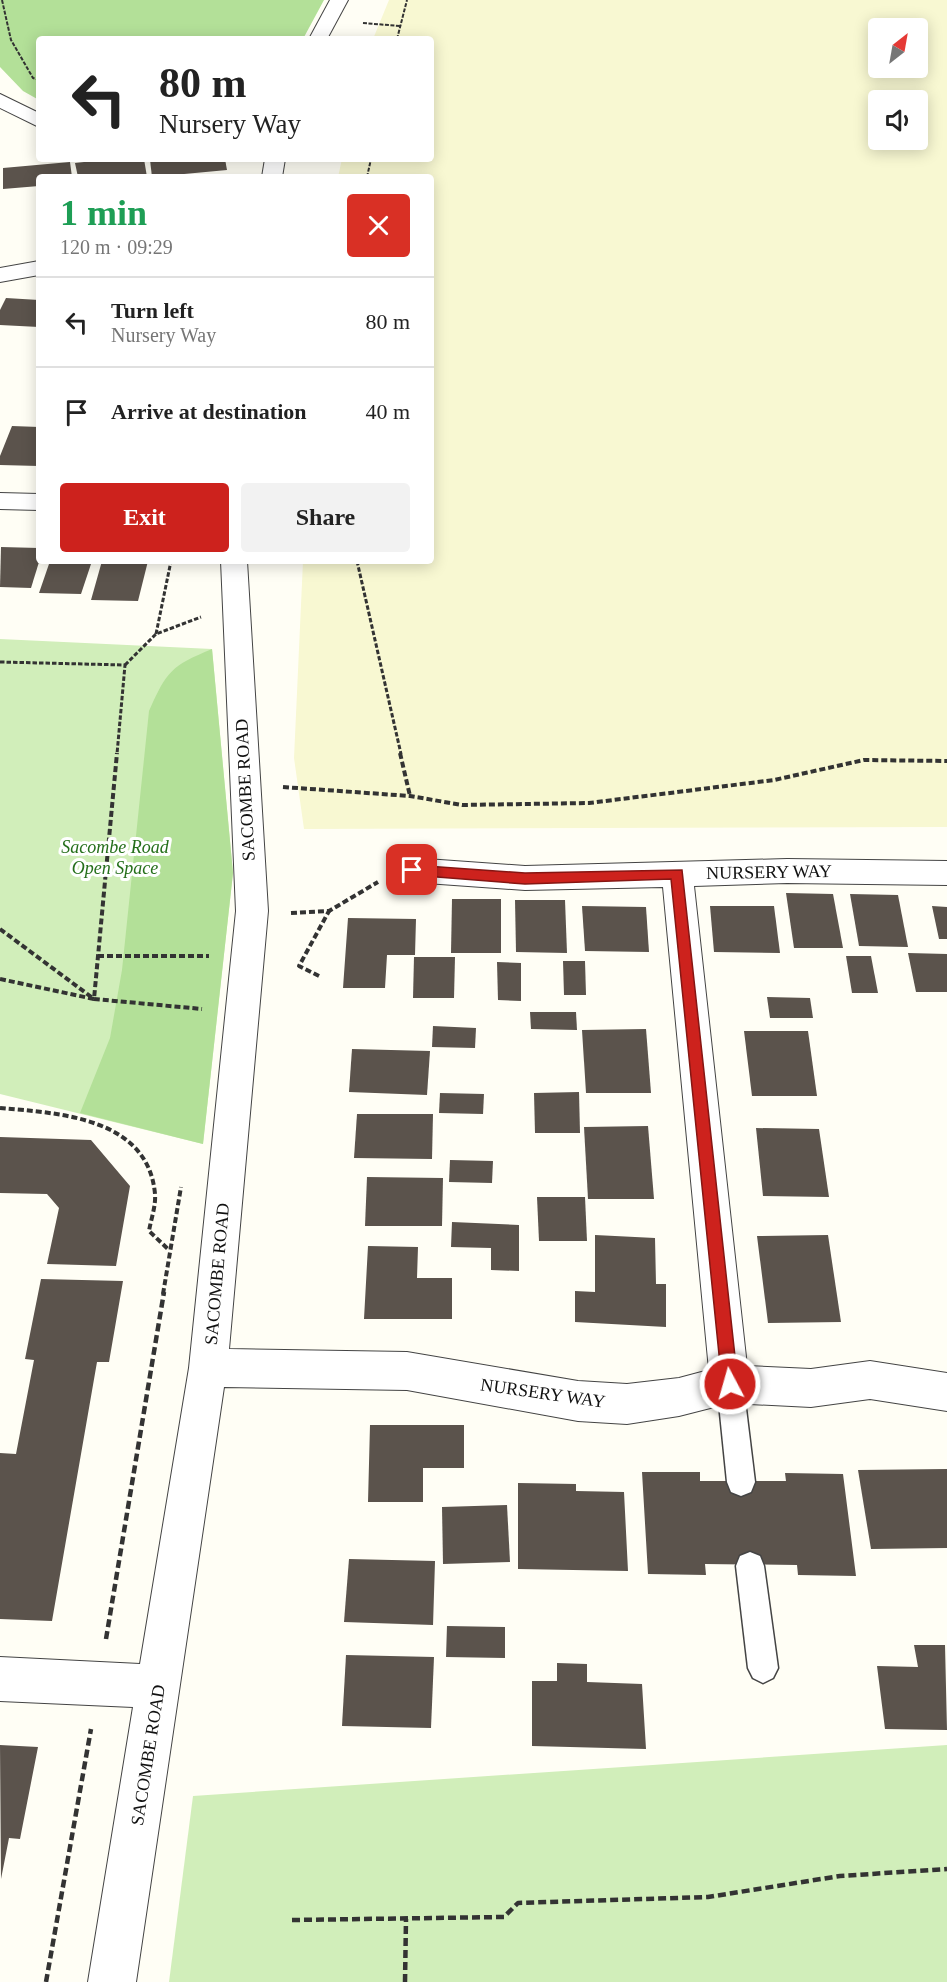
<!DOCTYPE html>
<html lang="en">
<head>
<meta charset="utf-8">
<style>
  :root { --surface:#fff; --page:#f2f2f2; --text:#222; --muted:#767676; --line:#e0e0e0; --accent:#cd221d }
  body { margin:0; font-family:"Times New Roman",serif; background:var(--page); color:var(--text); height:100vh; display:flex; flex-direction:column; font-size:22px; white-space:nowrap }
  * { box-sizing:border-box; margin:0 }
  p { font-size:20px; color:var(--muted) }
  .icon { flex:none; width:33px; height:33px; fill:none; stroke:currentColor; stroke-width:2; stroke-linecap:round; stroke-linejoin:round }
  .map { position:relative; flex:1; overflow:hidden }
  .details { position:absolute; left:36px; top:174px; width:398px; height:390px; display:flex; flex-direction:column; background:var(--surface); border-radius:6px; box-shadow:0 3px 15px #0003 }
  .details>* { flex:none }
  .hud { position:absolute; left:36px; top:36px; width:398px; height:126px; border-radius:6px; box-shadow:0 3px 15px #0003; background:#fff; color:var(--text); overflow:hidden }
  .needle { width:39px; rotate:31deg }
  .controls { position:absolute; left:868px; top:18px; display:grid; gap:12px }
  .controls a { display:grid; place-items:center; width:60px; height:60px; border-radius:6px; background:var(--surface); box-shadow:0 3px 15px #0003; font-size:30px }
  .pin { position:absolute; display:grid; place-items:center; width:51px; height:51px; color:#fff; margin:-26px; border-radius:12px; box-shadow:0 3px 9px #0006 }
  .me { position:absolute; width:66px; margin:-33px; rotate:354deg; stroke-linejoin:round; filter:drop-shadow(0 0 4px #0008) }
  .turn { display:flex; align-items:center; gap:21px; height:126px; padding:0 24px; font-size:27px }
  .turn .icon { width:78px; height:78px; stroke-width:2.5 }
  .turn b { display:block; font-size:42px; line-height:51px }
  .round { display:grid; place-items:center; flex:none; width:63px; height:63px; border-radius:6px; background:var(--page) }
  .head { display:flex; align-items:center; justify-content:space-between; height:102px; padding:0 24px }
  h1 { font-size:36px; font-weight:700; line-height:45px; color:#1e9e55 }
  .primary-button { display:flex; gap:12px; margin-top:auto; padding:12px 24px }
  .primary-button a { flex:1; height:69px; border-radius:6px; background:var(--accent); color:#fff; font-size:24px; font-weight:700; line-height:69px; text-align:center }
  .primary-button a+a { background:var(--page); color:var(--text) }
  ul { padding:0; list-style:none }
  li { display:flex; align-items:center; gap:18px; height:90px; padding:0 24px; border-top:2px solid var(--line) }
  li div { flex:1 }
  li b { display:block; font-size:22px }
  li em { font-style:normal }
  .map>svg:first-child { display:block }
  .farmland { fill:#f8f8d2; fill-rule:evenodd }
  .green { fill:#d1eeba }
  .forest { fill:#b3e098 }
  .building { fill:#5b534c }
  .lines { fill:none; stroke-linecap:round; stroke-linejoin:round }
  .service-casing { stroke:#444; stroke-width:3 }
  .minor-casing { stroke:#444; stroke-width:2 }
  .path-far3 { stroke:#333; stroke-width:2; stroke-dasharray:4 1.5; stroke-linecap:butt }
  .path-far2 { stroke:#333; stroke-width:3; stroke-dasharray:4.5 2; stroke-linecap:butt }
  .path-far1 { stroke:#333; stroke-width:4; stroke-dasharray:6 3; stroke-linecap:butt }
  .path { stroke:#333; stroke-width:4.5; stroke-dasharray:8 4; stroke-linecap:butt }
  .service { fill:#fff; fill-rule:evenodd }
  .minor { fill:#fff; fill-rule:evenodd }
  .route { fill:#cd221d; stroke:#851613; stroke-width:1.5 }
  .labels { text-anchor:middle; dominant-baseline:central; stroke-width:6; stroke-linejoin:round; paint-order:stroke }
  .street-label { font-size:18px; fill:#111; stroke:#fff }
  .park-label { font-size:18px; font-style:italic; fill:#256f1b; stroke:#fff }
</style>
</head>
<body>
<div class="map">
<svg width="947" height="1982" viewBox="0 0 947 1982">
  <rect width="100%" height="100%" fill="#fffef5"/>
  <path class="farmland" d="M389 0H947V827L304 829 294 758 303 561H430V177H338L342 159H430V39H373ZM879 28H918V68H879ZM879 100H918V140H879Z"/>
  <g class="green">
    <polygon points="0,639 212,649 233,873 203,1144 0,1094"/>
    <polygon points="947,1745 947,1982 169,1982 193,1796"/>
  </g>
  <g class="forest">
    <polygon points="0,0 324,0 303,39 39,39 39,100 23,91 0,67"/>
    <path d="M212 649 233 873 203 1144 80 1113 110 1038 122 970 149 711C167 671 171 666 212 649Z"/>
  </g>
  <g class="building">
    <polygon points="111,159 144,159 147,177 78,177 75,163"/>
    <polygon points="163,159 225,159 227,170 152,177 150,160"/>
    <polygon points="70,162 72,177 39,177 39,186 3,189 3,168"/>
    <polygon points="6,298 39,300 39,327 0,325 0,310"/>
    <polygon points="12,426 39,427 39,466 0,465 0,456"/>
    <polygon points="1,547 39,548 39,562 31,588 0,587"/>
    <polygon points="50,561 92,561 81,594 39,593"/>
    <polygon points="102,561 148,561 138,601 91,600"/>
    <polygon points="786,893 833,894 843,948 794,948"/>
    <polygon points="850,894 898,895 908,947 859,946"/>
    <polygon points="452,899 501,899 501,953 451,953"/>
    <polygon points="515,900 565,900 567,953 516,952"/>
    <polygon points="582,906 646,907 649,952 585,951"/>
    <polygon points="710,906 774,906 780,953 714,952"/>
    <polygon points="932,906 947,907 947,939 939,939"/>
    <polygon points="348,918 416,919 415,955 387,955 385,988 343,988"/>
    <polygon points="908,953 947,954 947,992 916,992"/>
    <polygon points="846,956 871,956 878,993 852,993"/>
    <polygon points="414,957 455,957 454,998 413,998"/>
    <polygon points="563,961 585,961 586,995 564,995"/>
    <polygon points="497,962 521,963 521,1001 498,1000"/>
    <polygon points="767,997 810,998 813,1018 770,1018"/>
    <polygon points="530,1012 576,1012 577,1030 531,1029"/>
    <polygon points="433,1026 476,1028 475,1048 432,1047"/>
    <polygon points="646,1029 651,1093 586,1093 582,1030"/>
    <polygon points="744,1031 808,1031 817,1096 752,1096"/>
    <polygon points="352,1049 430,1051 427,1095 349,1092"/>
    <polygon points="579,1092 580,1133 535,1133 534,1093"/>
    <polygon points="440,1093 484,1094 483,1114 439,1113"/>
    <polygon points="357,1114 433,1114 432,1159 354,1158"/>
    <polygon points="648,1126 654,1199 588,1199 584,1127"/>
    <polygon points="756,1128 819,1129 829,1197 763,1196"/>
    <polygon points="0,1137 91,1140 130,1186 116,1266 47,1264 59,1208 47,1194 0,1193"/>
    <polygon points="450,1160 493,1161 492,1183 449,1182"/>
    <polygon points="367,1177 443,1178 442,1226 365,1226"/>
    <polygon points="537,1197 585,1197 587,1241 539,1241"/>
    <polygon points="452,1222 519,1225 519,1271 491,1270 491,1248 451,1247"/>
    <polygon points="595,1235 655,1238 656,1284 666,1284 666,1327 575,1322 575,1291 595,1292"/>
    <polygon points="828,1235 841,1322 768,1323 757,1236"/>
    <polygon points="368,1246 418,1247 417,1278 452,1278 452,1319 364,1319"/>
    <polygon points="41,1279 123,1281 109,1362 97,1362 52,1621 0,1619 0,1453 16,1454 34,1360 25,1359"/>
    <polygon points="370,1425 464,1425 464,1468 423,1468 423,1502 368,1502"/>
    <polygon points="947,1469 947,1548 871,1549 858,1470"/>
    <polygon points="642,1472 700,1472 700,1481 786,1481 785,1473 843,1474 856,1576 798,1575 797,1565 705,1564 706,1575 648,1574"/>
    <polygon points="518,1483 576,1484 576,1491 624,1492 628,1571 518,1569"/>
    <polygon points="507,1505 510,1562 443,1564 442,1507"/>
    <polygon points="349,1559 435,1561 433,1625 344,1622"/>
    <polygon points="447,1626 505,1627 505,1658 446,1657"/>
    <polygon points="914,1645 945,1645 947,1730 885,1729 877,1666 918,1667"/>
    <polygon points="346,1655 434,1657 431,1728 342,1726"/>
    <polygon points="557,1663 587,1664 587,1682 642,1684 646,1749 532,1746 532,1681 557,1681"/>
    <polygon points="0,1745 38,1747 20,1839 9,1838 1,1879"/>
  </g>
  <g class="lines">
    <g class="service-casing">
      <g id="service">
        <polygon points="730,1371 739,1375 743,1384 755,1482 751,1492 741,1496 731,1492 727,1482 717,1384 721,1375"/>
        <polygon points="750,1552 760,1556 764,1566 778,1668 773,1678 763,1683 753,1678 748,1668 736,1566 740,1556"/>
      </g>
    </g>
    <g class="minor-casing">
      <g id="minor">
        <polygon points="330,0 348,0 327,39 309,39"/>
        <polygon points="0,94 39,113 39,127 0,108"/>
        <polygon points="265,159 285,159 282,177 262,177"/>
        <polygon points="39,261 39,275 0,282 0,268"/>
        <polygon points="0,493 39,494 39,510 0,509"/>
        <polygon points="221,561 247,561 268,911 229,1349 407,1352 578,1381 627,1384 679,1378 709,1370 663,887 525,890 412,882 401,879 396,870 401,861 412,858 525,866 787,859 947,861 947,885 787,883 694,886 747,1366 811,1369 870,1361 947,1373 947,1411 870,1399 811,1407 730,1403 679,1416 627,1424 578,1421 407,1390 224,1387 136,1982 88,1982 133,1707 0,1701 0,1657 140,1664 189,1368 236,911"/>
      </g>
    </g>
    <g class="path-far3">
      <polyline points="2,0 11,40 33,78 39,80"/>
      <polyline points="363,23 400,26"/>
      <polyline points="397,39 407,0"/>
      <polyline points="367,177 371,159"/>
    </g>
    <g class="path-far2">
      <polyline points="357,561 401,754"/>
      <polyline points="156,634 171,561"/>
      <polyline points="0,662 125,665 117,754"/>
      <polyline points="125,665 156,634 201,617"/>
    </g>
    <g class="path-far1">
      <polyline points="400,753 410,796"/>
      <polyline points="283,787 410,796 462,805 589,803 774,780 864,760 947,761"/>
      <polyline points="291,913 329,911 378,882"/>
      <polyline points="0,929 94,999 202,1009"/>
      <polyline points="98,956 209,956"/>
      <polyline points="319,976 299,966 329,911"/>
      <polyline points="0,979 94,999 117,753"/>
      <path d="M0 1108C58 1113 148 1117 155 1194 156 1206 151 1219 149 1231L169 1250"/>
      <polyline points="163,1294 181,1187"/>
    </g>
    <g class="path">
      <polyline points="106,1639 164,1292"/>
      <polyline points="292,1920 504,1917 518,1903 708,1897 840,1876 947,1869"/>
      <polyline points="46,1982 91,1729"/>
      <polyline points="405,1982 406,1919"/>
    </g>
    <use href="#service" class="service"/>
    <use href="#minor" class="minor"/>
  </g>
  <polygon class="route" points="412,865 525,873 682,870 738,1384 735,1389 730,1392 724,1389 722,1384 671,879 525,884 412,875 406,870"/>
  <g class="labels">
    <g class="street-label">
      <text transform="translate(245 790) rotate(-93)">SACOMBE ROAD</text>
      <text transform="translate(769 872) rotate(-1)">NURSERY WAY</text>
      <text transform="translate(217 1274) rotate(-85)">SACOMBE ROAD</text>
      <text transform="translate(543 1393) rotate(8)">NURSERY WAY</text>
      <text transform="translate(148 1755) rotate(-81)">SACOMBE ROAD</text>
    </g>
    <g class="park-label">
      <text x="115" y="847">Sacombe Road<tspan x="115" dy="21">Open Space</tspan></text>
    </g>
  </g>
</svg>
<div class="controls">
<a><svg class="needle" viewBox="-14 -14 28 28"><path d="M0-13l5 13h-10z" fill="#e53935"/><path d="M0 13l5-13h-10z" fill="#767676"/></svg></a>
<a><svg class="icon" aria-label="sound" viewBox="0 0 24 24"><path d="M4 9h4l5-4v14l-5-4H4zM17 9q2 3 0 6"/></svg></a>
</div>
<div class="pin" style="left:412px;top:870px;background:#d93025"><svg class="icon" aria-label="arrive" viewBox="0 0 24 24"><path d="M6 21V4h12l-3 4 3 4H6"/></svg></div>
<svg class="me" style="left:730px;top:1384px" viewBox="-20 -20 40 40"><circle r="17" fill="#cd221d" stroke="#fff" stroke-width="3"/><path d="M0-11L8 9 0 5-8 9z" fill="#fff"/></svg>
<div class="hud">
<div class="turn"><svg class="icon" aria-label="left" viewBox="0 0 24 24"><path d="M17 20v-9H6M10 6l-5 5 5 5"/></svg><div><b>80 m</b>Nursery Way</div></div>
</div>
<section class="details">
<div class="head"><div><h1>1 min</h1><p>120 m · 09:29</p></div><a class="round" style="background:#d93025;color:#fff"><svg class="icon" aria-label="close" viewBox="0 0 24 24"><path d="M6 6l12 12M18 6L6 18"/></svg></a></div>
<ul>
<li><svg class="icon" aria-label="left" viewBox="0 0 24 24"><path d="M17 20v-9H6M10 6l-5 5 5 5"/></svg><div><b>Turn left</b><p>Nursery Way</p></div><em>80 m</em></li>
<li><svg class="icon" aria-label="arrive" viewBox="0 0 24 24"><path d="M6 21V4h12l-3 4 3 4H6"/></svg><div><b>Arrive at destination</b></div><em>40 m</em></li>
</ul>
<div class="primary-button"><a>Exit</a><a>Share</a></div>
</section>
</div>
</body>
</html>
